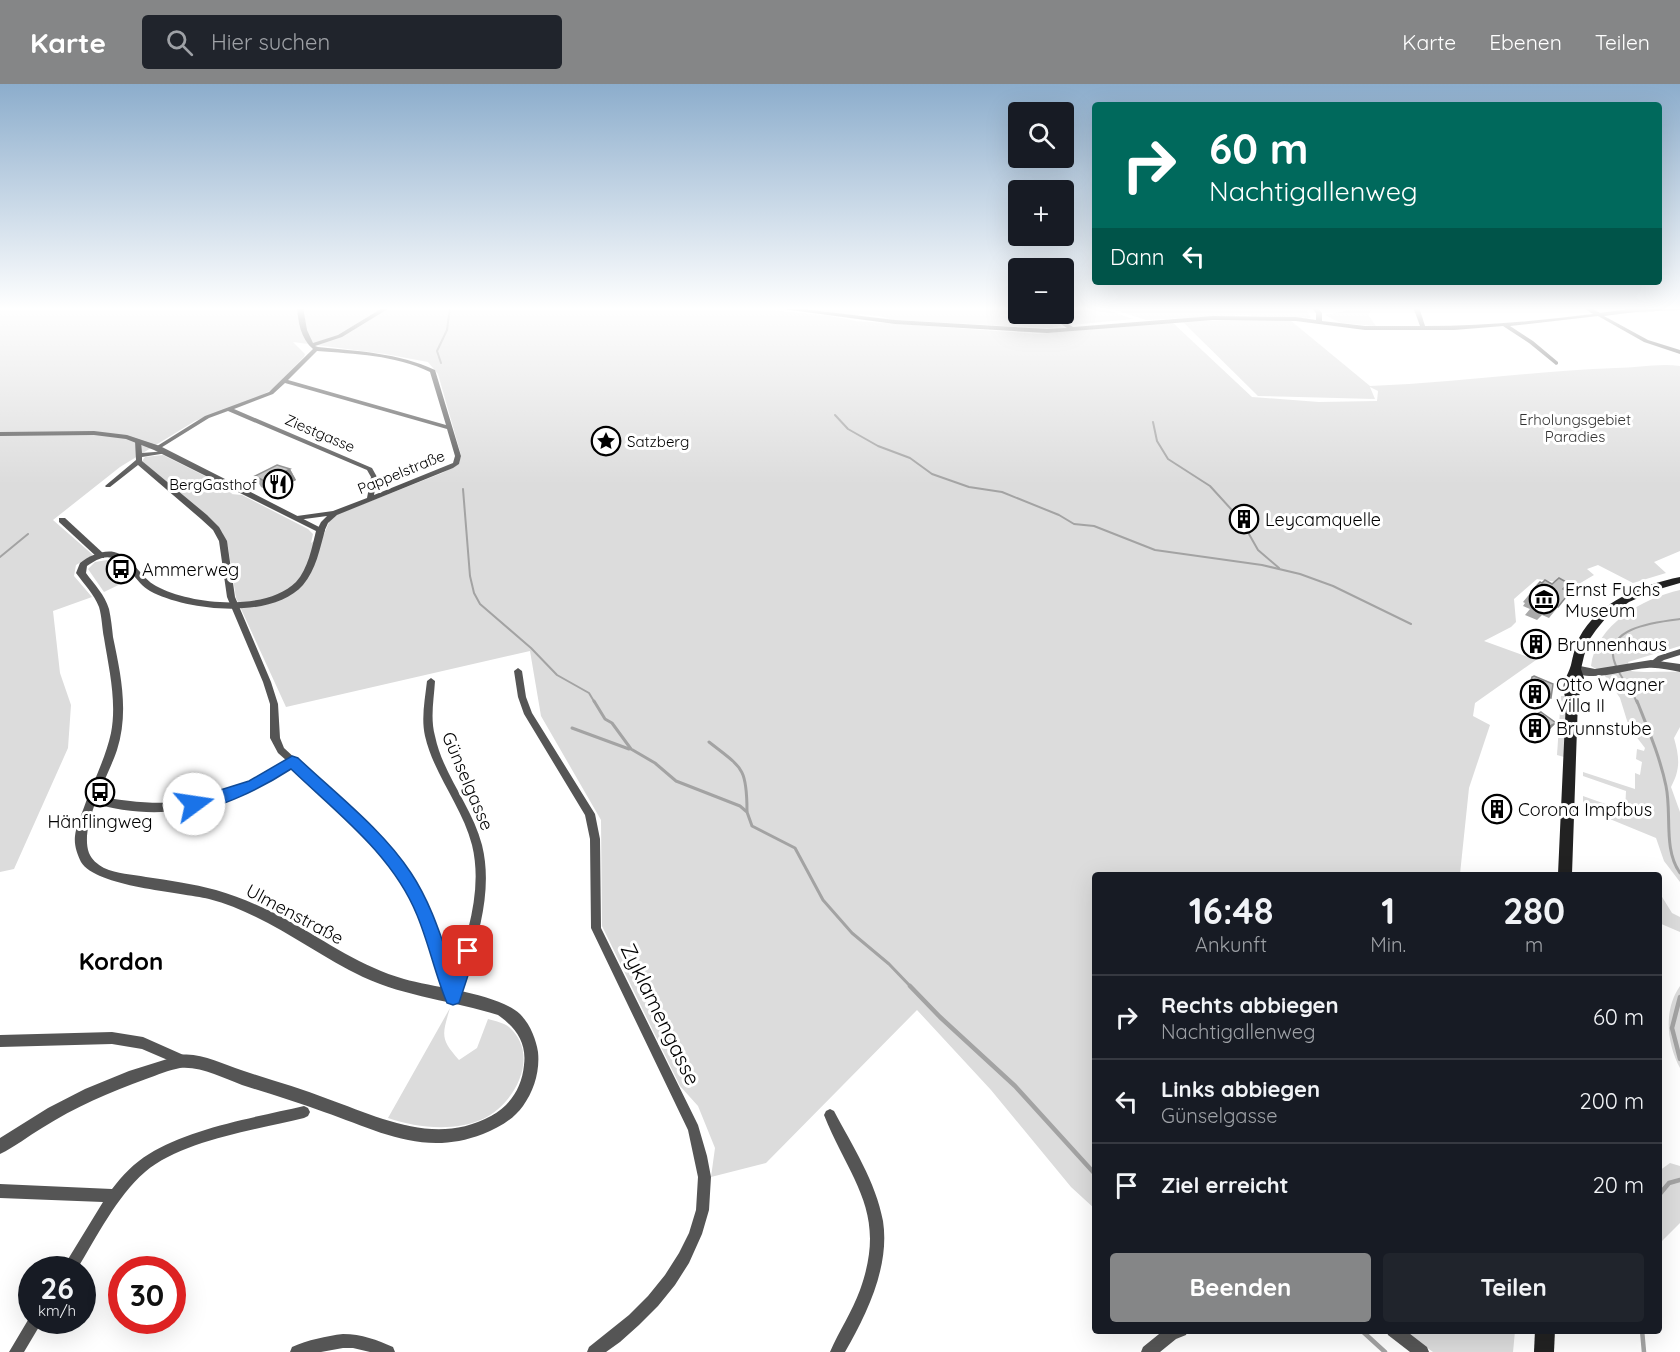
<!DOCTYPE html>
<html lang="de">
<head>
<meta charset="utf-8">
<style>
  :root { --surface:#171b24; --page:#20242c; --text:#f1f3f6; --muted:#9ea1a6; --line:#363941; --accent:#858687 }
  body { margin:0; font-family:Quicksand,sans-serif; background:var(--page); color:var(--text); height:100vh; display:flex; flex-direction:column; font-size:22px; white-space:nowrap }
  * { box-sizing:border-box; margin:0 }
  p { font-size:20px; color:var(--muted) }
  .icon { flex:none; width:33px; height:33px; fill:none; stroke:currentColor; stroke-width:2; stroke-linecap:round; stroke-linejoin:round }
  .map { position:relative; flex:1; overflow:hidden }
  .side { position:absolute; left:1092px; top:788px; width:570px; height:462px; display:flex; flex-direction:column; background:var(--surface); border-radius:6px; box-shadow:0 6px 24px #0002 }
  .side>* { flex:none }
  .top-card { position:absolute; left:1092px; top:18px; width:570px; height:183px; border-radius:6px; box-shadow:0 6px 24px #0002; background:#00695c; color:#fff; overflow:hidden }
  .tools { position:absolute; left:1008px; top:18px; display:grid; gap:12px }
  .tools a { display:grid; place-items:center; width:66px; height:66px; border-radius:6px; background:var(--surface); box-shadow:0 6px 24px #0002; font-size:30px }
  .speed { position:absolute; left:18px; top:1172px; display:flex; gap:12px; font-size:30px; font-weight:700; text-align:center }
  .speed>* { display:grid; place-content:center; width:78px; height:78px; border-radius:50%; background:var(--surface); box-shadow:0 6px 24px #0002; line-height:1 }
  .speed small { font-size:15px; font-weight:400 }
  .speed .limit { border:9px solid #d22; background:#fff; color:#111 }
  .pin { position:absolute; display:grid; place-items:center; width:51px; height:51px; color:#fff; margin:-26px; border-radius:12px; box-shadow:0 3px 9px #0006 }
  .me { position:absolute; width:66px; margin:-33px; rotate:76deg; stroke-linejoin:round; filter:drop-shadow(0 0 4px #0008) }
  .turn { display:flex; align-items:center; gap:21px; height:126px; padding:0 18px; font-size:27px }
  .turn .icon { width:78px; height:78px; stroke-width:2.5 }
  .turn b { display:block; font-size:42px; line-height:51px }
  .then { display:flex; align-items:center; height:57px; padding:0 18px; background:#0003; gap:12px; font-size:22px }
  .eta { display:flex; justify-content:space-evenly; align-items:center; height:102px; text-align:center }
  .eta b { font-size:36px; font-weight:700; line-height:42px }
  .button { display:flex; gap:12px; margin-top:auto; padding:12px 18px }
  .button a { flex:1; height:69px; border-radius:6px; background:var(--accent); color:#fff; font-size:24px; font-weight:700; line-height:69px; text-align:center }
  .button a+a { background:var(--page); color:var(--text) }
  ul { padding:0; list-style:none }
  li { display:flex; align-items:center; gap:18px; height:84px; padding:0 18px; border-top:2px solid var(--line) }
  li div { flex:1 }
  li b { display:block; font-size:22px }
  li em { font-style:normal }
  header { display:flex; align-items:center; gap:36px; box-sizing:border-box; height:84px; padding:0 30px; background:var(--accent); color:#fff }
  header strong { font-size:28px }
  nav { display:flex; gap:33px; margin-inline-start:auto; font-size:21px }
  .search { width:420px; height:54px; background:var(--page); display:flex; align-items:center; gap:15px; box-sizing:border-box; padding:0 21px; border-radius:6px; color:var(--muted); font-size:22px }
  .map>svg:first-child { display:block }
  .green { fill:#dcdcdc }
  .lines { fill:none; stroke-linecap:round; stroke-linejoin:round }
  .stream-far2 { stroke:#a3a3a3; stroke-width:2 }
  .stream-far1 { stroke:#a3a3a3; stroke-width:3 }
  .stream { stroke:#a3a3a3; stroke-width:4.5 }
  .minor { fill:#555; fill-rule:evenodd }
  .tertiary { fill:#555; fill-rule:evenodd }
  .secondary { fill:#222; fill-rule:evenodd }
  .wall { fill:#a9a9a9 }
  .shaded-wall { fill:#898989 }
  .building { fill:#c4c4c4; stroke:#898989; stroke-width:1.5 }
  .route { fill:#1a73e8; stroke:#114b97; stroke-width:1.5 }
  .labels { text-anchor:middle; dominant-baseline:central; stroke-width:6; stroke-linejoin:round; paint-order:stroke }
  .far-park-label { font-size:15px; fill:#333; stroke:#fff }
  .far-street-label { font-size:15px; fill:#000; stroke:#fff }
  .far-poi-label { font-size:15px; fill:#000; stroke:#fff; text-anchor:start }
  .poi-label { font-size:18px; fill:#000; stroke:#fff; text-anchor:start }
  .street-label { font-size:18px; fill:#000; stroke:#fff }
  .near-street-label { font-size:21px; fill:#000; stroke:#fff }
  .near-neighbourhood-label { font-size:24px; font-weight:bold; fill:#000; stroke:#fff }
</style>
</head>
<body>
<header>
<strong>Karte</strong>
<div class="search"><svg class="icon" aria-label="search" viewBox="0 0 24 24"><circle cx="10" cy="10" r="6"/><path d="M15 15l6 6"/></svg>Hier suchen</div>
<nav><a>Karte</a><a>Ebenen</a><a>Teilen</a></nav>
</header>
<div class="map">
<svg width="1680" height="1268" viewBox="0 0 1680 1268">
  <rect width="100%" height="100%" fill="#fff"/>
  <g class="green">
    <path d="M0 223H742L830 232 856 237 1038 250 1172 238 1252 313 1319 318 1377 317 1378 307 1370 303 1375 315 1258 312 1182 237 1290 236 1370 302C1452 299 1534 287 1616 284 1637 284 1659 279 1680 282V467L1654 478 1666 489 1633 499 1598 481 1587 485 1594 491 1577 501 1537 495 1514 515 1516 538 1511 543 1484 557 1536 576 1475 619 1473 632 1490 641 1469 704 1460 790H1095V1125L1071 1103 991 1006 917 926 766 1079 711 1093 715 1064 698 1022 680 1002 602 842 601 736 541 632 530 567 286 623 236 514 228 463 222 448 142 377 145 373 163 371 227 403 234 408 231 410 242 411 308 445 313 450 311 459 324 450 330 436 338 430 442 389 459 380 461 371 438 290 428 278 385 270 293 258 305 270 304 273 273 305 260 312 195 337 120 383 53 436 93 471 76 481 74 492 92 513 53 527 60 589 71 621 68 664 14 785 0 788Z"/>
    <polygon points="785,223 1018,223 1018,230 1044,230 1062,242 1049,244 894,236 879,232 860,230 857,232"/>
    <polygon points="1064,223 1099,223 1133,235 1071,241 1051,230 1064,230"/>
    <polygon points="1106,223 1305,223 1311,234 1242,231 1146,236"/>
    <polygon points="1348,223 1374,223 1368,231 1376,242 1341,239 1325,231 1350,226"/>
    <polygon points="107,476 124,489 122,490 131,495 104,508 88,485 95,478"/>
    <path d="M1680 506V562L1628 578 1631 587C1646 589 1664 587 1680 588V643L1674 654C1680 675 1680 686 1671 703L1680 728V798L1664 777 1656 754 1583 724V712L1625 727 1626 707 1583 692V688L1635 705V689L1640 691 1642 678 1636 675 1637 665 1644 667 1645 664 1629 643 1620 614 1603 589 1591 582C1596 541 1643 514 1680 506Z"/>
    <polygon points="1561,612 1565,612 1566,619 1564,673 1557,671"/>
    <polygon points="1659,808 1672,829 1680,833 1680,848 1659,839"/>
    <path d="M1680 902V984C1667 960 1663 926 1680 902Z"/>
    <path d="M450 924C442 951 440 955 459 976L477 964 488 935C495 937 504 939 509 943 541 971 515 1020 483 1035 454 1048 417 1044 388 1034Z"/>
    <polygon points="1670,1079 1680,1082 1680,1139 1659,1160 1659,1087"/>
    <polygon points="1404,1247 1515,1247 1513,1268 1433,1268"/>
  </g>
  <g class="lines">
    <g class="stream-far2">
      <polyline points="441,279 437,267 447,246 450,223"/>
      <polyline points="835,331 848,345 878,362 910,374 932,390 969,403 1002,408 1059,431 1074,440 1094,442 1155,466 1262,481 1300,490 1333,502 1411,540"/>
      <polyline points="1153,338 1157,357 1168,375 1210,402 1241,436 1258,466 1279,484"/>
      <polyline points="463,405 470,492 474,509 480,520 531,564 557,591 589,609 595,619"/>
      <polyline points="0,473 28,450"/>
      <path d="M1637 619C1632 605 1621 595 1616 582 1599 544 1655 538 1680 535"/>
    </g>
    <g class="stream-far1">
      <polyline points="594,617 605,635 612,639 631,665 655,679 676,697 740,722 747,728 752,742 795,764 823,816 852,849 889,880 912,904"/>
      <path d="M1637 617C1648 645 1660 673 1666 702 1672 730 1663 765 1680 789"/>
      <polyline points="572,644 629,665"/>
      <path d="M709 658C742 684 747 683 747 727"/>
    </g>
    <g class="stream">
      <polyline points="910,902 940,933 1015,1002 1095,1090"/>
      <polyline points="1680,913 1672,944 1680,975"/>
      <polyline points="1659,1111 1669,1099 1680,1096"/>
      <polyline points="1361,1246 1385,1268"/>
      <polyline points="1642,1246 1644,1268"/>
    </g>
    <g class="minor">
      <path d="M297 223H303L307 246 313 259 338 251 384 223H391L342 253 315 262 318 263C357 267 399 269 435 286L461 372 459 380 453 384 337 431 328 439 324 448H321L317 446 321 438 327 432 297 436 293 434 297 432 333 427 367 414 371 393 367 386 228 327 209 334 159 365H155L154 364 205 332 269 308 313 265C301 255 298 238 297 223ZM317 267C355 270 395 271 430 288L446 341 288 296ZM285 299 447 345 455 372 453 379 374 411 377 393 372 384 234 325 273 310Z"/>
      <path d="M768 223H786L895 236 1047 245 1067 244 1046 230H1051L1073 243 1213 232 1296 233 1316 236V229L1311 223H1317L1322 229V237L1365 242H1420L1413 223H1419L1425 242C1481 242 1537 237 1593 230L1582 223H1589L1600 229 1636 224 1680 223V226L1636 228 1604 232 1648 256 1680 266V270L1644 258 1598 232 1510 242 1533 257 1558 278V280L1556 281 1529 259 1503 242 1454 246H1365L1296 237 1213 236 1047 249 895 240Z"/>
      <path d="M138 355 141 357 142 369 167 367V369L142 373V377L207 431 219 443 227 457 235 513 271 598 278 620 280 654 284 664C333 710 389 752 423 812 437 838 445 867 453 895 467 852 483 806 472 761 462 722 434 691 425 652 421 634 425 615 427 597L431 594 435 597C434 615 430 634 435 652 443 691 472 722 482 761 492 801 481 843 469 882 465 894 462 906 457 917L453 918 449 917C436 886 432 851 416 820 387 765 337 726 293 683 228 723 164 741 89 718L87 715 89 712 92 711C173 727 216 720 287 677L278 669 270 654V620L263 598 227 513 219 457 213 446 201 435 138 381 110 403H106L105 402 136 376 135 357Z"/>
      <polygon points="59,434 65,434 104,470 104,474 98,474 59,438"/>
      <polygon points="1680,565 1680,571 1664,576 1652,583 1648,580 1658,572"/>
      <polygon points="518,584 522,587 526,613 532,629 595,730 600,755 601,844 698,1041 707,1072 711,1093 709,1126 702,1150 689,1179 675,1201 658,1222 639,1241 620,1258 606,1268 587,1268 589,1263 629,1231 648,1212 665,1191 679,1169 689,1149 696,1126 698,1093 688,1046 591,844 590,755 585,731 524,630 518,613 514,587"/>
      <polygon points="112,948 143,953 188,973 190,977 188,981 184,983 142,965 112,960 0,963 0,951"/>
      <path d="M304 1022 308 1024 310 1028 308 1032 304 1034C256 1046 183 1056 145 1088 116 1113 97 1153 77 1185H62L103 1118 0 1114V1100L112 1105C122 1092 134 1079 149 1070 190 1044 257 1033 304 1022Z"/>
      <path d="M830 1025 834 1027C852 1061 876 1098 883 1137 890 1182 867 1230 845 1268H830C839 1247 852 1228 860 1206 888 1128 851 1098 824 1031L826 1027Z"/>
      <polygon points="31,1231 32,1236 43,1236 24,1268 9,1268"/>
      <polygon points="1164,1246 1188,1246 1186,1251 1176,1255 1160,1268 1141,1268 1143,1263"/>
      <polygon points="1386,1246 1405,1246 1427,1263 1429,1268 1410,1268 1388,1251"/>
      <path d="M343 1250C362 1250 377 1256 393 1263L395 1268H370L353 1264H343L321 1268H290L292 1263C308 1256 326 1252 343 1250Z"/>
    </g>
    <g class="tertiary">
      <path d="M94 347 127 351 160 362 325 446C320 464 316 486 303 501 272 536 187 527 150 507 136 499 128 479 112 474 104 471 94 477 87 482L86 489C94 500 105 511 109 525 111 534 112 544 113 553 121 591 129 628 117 666 108 693 79 742 89 769 92 776 97 780 104 784 117 790 132 790 146 793 169 796 193 800 216 806 242 814 266 824 289 837 327 858 362 883 404 895 435 904 497 909 520 930 530 940 536 955 538 968 540 987 534 1007 523 1022 513 1036 498 1044 483 1050 424 1073 379 1047 324 1028 297 1018 270 1010 242 1001 223 994 201 982 180 984 169 986 157 991 146 995 110 1008 75 1023 42 1044 28 1052 15 1063 0 1070V1054L48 1024 85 1005 129 987 180 971C200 968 222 980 241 986 270 996 300 1004 328 1015 381 1034 436 1062 491 1032 511 1021 522 1003 524 981 527 958 515 943 498 931 454 917 406 913 363 893 311 868 266 830 209 815 180 808 96 803 81 778 77 770 74 761 75 752 76 743 80 734 83 726 92 700 105 676 111 649 117 618 109 585 104 554 102 544 102 533 99 523 94 510 84 500 76 489L80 479C89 472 102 466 114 468 132 472 141 494 156 502 191 521 266 528 296 498 308 485 312 463 316 447L154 366 126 355 94 351 0 352V348Z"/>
      <path d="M1651 576 1680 580V588C1669 586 1658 583 1647 584 1626 585 1587 601 1570 585L1575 581 1595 585Z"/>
    </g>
    <g class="secondary">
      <path d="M1680 493V499L1656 506 1629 518 1605 535 1596 546 1589 556 1584 572 1581 585 1584 594 1578 616 1572 790H1558L1566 616C1560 598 1566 597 1571 581 1573 572 1575 562 1579 554 1599 517 1641 501 1680 493Z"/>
      <polygon points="1535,1246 1555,1246 1554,1268 1534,1268"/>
    </g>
  </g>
  <g class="wall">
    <polygon points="290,385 296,396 272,409 261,403 255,392"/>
    <polygon points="1542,499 1568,499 1564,505 1570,508 1549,534 1542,531 1537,536 1525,531 1530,525 1523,522 1525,519 1523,518 1532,507"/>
    <polygon points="1532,593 1551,614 1545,621 1524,613 1526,601"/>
    <polygon points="1527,635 1556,639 1549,646 1536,654 1521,643"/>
  </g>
  <g class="shaded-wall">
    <polygon points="290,385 296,396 272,409 266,398"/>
    <polygon points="1556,639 1549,646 1536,654 1542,646"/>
  </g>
  <g class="building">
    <polygon points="277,381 290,385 266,398 255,392"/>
    <polygon points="1559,494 1568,499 1563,505 1570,508 1558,523 1551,519 1546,525 1534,519 1539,514 1531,510 1534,508 1532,507 1540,498 1542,499 1545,496 1552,500"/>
    <polygon points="1534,592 1553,600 1551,614 1530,605 1532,593"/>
    <polygon points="1541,628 1556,639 1542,646 1527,635"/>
  </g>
  <linearGradient id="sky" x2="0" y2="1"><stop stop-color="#8cadcc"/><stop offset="0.56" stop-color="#fff"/><stop offset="1" stop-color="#fff" stop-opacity="0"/></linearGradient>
  <rect width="1680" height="401" fill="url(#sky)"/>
  <path class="route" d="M292 672 298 674C335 709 383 746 411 789 431 819 441 853 453 887L462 861 468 859 474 861 476 867 459 919 453 921 447 919C435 890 429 860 417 831 393 771 337 729 291 685 271 698 211 732 188 724L186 720 188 716 249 697Z"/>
  <defs>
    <g id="sight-ring" transform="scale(1.5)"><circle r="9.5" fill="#fff" stroke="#000" stroke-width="1.5"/><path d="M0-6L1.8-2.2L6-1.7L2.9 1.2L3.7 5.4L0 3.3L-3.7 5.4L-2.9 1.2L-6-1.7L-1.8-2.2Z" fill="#000"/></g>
    <g id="restaurant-ring" transform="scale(1.5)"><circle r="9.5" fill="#fff" stroke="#000" stroke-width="1.5"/><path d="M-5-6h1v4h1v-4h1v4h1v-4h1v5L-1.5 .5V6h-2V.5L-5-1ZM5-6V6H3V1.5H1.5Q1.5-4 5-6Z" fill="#000"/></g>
    <g id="building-ring" transform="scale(1.5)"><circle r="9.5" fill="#fff" stroke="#000" stroke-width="1.5"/><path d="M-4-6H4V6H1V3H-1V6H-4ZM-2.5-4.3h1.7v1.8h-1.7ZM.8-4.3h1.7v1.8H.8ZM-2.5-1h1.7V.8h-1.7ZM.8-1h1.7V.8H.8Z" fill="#000"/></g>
    <g id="bus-ring" transform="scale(1.5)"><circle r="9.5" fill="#fff" stroke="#000" stroke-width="1.5"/><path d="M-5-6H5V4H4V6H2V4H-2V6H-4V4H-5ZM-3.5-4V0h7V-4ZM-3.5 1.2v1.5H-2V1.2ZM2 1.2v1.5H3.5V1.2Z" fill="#000"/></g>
    <g id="museum-ring" transform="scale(1.5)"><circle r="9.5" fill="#fff" stroke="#000" stroke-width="1.5"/><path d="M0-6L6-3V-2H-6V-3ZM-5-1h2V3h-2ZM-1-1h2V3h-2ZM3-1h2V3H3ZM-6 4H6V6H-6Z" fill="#000"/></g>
  </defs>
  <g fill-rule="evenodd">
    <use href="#sight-ring" x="606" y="357"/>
    <use href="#restaurant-ring" x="278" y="400"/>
    <use href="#building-ring" x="1244" y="435"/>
    <use href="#bus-ring" x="121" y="485"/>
    <use href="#museum-ring" x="1544" y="515"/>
    <use href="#building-ring" x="1536" y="560"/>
    <use href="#building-ring" x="1535" y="610"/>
    <use href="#building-ring" x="1535" y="644"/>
    <use href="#bus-ring" x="100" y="708"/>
    <use href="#building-ring" x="1497" y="725"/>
  </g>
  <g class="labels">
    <g class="far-park-label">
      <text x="1575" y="335">Erholungsgebiet<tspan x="1575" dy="17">Paradies</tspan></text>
    </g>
    <g class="far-street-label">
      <text transform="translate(320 349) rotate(23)">Ziestgasse</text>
      <text transform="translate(401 388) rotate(-22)">Pappelstraße</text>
    </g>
    <g class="far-poi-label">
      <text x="627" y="357">Satzberg</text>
      <text x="257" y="400" text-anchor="end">BergGasthof</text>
    </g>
    <g class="poi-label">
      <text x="1265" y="435">Leycamquelle</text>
      <text x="142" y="485">Ammerweg</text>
      <text x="1565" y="505">Ernst Fuchs<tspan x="1565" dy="21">Museum</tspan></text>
      <text x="1557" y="560">Brunnenhaus</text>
      <text x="1556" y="600">Otto Wagner<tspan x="1556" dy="21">Villa II</tspan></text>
      <text x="1556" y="644">Brunnstube</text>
      <text x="1518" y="725">Corona Impfbus</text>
      <text x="100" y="737" text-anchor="middle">Hänflingweg</text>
    </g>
    <g class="street-label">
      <text transform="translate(468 697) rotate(67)">Günselgasse</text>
      <text transform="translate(295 830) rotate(28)">Ulmenstraße</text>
    </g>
    <g class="near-street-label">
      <text transform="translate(661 930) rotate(64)">Zyklamengasse</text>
    </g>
    <g class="near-neighbourhood-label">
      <text x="121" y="877">Kordon</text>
    </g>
  </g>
</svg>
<div class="tools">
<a><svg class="icon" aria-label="search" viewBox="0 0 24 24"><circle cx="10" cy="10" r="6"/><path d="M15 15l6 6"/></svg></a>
<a>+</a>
<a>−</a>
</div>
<div class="speed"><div>26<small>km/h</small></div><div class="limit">30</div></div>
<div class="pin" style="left:468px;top:867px;background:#d93025"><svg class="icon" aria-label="arrive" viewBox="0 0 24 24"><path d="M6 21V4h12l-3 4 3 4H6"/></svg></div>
<svg class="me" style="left:194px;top:720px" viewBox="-20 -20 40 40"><circle r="19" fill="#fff"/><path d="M0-13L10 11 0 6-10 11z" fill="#1a73e8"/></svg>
<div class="top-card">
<div class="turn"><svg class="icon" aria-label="right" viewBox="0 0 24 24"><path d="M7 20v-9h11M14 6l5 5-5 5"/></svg><div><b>60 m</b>Nachtigallenweg</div></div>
<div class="then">Dann<svg class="icon" aria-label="left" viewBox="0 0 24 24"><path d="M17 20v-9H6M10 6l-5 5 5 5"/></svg></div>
</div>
<section class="side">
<div class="eta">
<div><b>16:48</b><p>Ankunft</p></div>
<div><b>1</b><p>Min.</p></div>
<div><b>280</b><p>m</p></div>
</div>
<ul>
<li><svg class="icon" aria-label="right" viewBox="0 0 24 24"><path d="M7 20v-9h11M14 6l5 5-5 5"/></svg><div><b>Rechts abbiegen</b><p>Nachtigallenweg</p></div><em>60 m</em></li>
<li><svg class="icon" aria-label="left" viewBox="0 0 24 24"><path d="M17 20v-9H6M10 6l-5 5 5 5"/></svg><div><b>Links abbiegen</b><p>Günselgasse</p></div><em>200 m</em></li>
<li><svg class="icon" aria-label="arrive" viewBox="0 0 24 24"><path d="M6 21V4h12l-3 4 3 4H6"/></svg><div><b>Ziel erreicht</b></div><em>20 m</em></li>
</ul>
<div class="button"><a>Beenden</a><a>Teilen</a></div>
</section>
</div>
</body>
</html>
